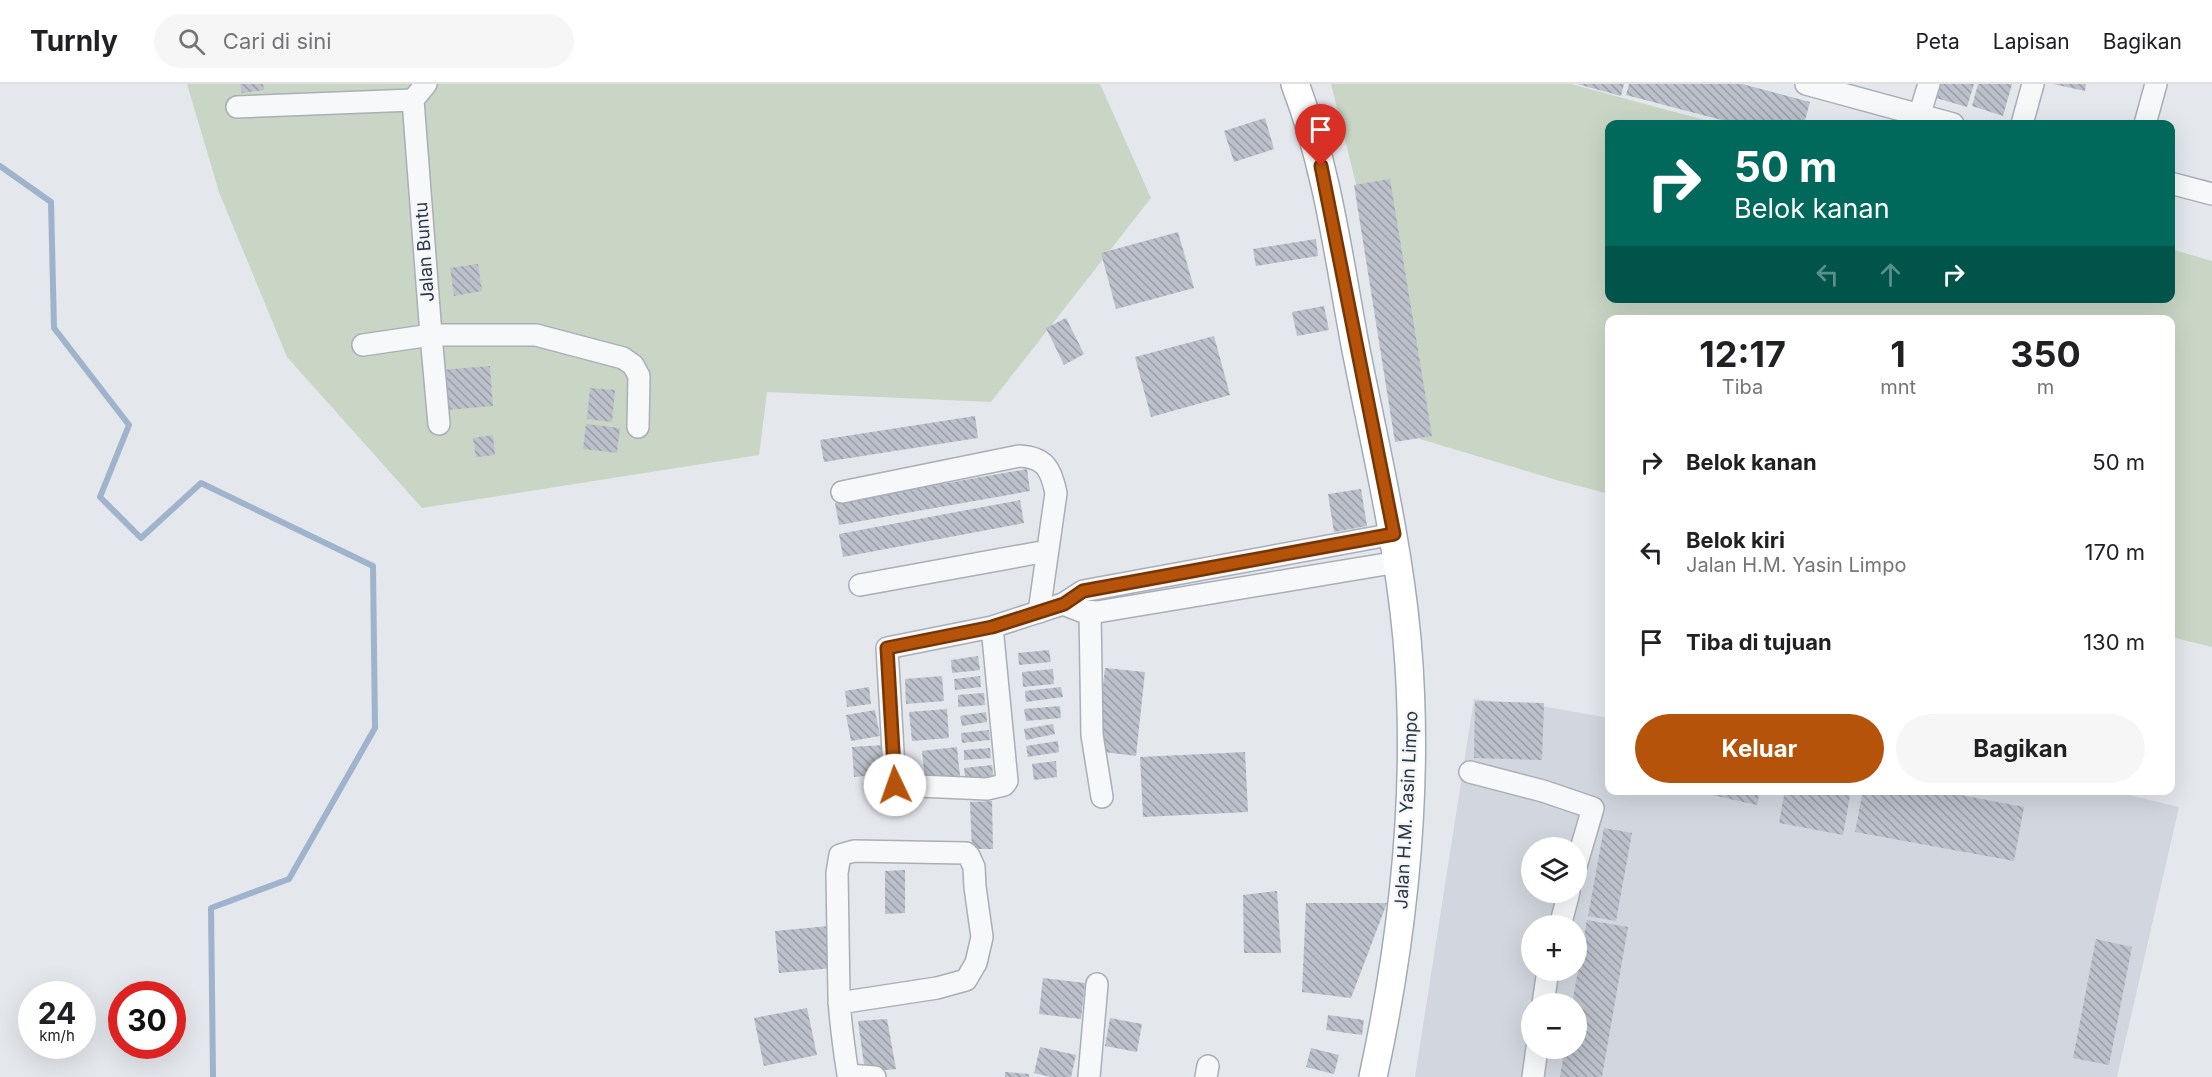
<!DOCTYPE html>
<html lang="id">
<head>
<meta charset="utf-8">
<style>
  :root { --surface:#fff; --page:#f6f6f6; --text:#202124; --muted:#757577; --line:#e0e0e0; --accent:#b45309 }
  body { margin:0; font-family:Inter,sans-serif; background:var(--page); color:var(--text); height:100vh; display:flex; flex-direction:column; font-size:22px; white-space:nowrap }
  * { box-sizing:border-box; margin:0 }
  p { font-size:20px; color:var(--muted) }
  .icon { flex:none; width:33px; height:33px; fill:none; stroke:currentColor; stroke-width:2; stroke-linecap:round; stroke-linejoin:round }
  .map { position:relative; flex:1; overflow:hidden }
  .details { position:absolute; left:1605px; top:231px; width:570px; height:480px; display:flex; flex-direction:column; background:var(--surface); border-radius:12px; box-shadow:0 6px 24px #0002 }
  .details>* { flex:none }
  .guide { position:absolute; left:1605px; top:36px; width:570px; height:183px; border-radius:12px; box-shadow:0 6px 24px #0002; background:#00695c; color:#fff; overflow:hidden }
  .fabs { position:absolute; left:1521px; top:753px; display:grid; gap:12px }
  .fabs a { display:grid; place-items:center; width:66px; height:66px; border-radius:50%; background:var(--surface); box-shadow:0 6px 24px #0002; font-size:30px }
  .speed { position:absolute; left:18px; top:897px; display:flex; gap:12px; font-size:30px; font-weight:700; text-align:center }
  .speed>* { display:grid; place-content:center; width:78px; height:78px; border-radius:50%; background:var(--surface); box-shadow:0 6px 24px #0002; line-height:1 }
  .speed small { font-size:15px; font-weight:400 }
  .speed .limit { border:9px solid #d22; background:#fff; color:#111 }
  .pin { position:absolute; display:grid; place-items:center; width:51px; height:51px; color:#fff; margin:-62px -26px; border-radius:50% 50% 50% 0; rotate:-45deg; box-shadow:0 0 6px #0007 }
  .pin .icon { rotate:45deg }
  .me { position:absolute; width:66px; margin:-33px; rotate:357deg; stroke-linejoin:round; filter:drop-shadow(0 0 4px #0008) }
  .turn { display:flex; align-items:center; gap:21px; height:126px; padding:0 30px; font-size:27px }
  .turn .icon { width:78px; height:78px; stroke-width:2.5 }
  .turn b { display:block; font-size:42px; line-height:51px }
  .lanes { display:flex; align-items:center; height:57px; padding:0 30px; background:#0003; justify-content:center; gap:30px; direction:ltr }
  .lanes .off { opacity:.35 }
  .eta { display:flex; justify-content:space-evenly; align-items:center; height:102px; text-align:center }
  .eta b { font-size:36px; font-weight:700; line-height:42px }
  .action { display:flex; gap:12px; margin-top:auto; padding:12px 30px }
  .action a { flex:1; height:69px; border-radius:36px; background:var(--accent); color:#fff; font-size:24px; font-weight:700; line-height:69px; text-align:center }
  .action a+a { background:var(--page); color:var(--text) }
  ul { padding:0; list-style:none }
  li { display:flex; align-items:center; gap:18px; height:90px; padding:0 30px }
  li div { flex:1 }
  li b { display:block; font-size:22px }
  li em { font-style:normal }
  header { display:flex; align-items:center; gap:36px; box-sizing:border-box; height:84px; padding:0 30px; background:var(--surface); border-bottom:2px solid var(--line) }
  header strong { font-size:28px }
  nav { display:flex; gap:33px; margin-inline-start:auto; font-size:21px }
  .search { width:420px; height:54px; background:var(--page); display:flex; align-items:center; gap:15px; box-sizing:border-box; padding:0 21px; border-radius:33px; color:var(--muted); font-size:22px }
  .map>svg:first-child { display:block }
  .built { fill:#d2d6de; fill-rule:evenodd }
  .green { fill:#c9d6c5 }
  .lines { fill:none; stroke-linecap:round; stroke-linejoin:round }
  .stream { stroke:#9fb4cc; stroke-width:6 }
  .building { fill:url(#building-back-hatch) }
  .minor-casing { stroke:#a9aeb7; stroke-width:24 }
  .major-casing { stroke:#a3abb8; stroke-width:30 }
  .minor { stroke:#f7f8fa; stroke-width:21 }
  .major { stroke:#fff; stroke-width:27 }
  .route-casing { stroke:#753606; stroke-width:15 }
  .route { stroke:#b45309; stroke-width:10 }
  .labels { text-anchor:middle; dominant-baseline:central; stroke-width:4.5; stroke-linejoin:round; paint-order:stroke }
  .street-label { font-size:18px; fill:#2b3445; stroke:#f4f6f9 }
</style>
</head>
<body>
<header>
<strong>Turnly</strong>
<div class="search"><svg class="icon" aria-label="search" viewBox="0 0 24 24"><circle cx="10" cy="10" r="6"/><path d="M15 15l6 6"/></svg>Cari di sini</div>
<nav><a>Peta</a><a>Lapisan</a><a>Bagikan</a></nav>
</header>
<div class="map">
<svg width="2212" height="993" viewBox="0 0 2212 993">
  <defs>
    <pattern id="building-back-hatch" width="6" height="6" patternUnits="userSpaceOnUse" patternTransform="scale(1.5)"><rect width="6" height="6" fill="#bbc0ca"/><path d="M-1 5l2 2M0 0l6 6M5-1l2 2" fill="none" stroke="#989da6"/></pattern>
  </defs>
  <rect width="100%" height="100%" fill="#e4e7ec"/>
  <path class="built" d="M1474 615 1547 623 1609 634 1610 706H2108L2179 723 2117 993H1415ZM1532 764H1576V808H1532ZM1532 842H1576V886H1532ZM1532 920H1576V964H1532Z"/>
  <g class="green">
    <polygon points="187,0 1100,0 1151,114 991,318 767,308 759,371 422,424 287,273 219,108"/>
    <polygon points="1331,0 1571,0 1719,40 1610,40 1610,214 2170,214 2171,165 2212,177 2212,563 2171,553 2170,236 1610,236 1609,410 1560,397 1420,355"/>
  </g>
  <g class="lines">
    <polyline class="stream" points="0,82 51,118 54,244 129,341 100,413 141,454 201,399 373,482 375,644 289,795 211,824 213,993"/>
  </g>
  <g class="building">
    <polygon points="240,0 263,0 264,6 242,9"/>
    <polygon points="1577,0 1624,0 1621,12"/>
    <polygon points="1629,0 1742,0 1810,18 1804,40 1737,40 1626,11"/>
    <polygon points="1940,0 1974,0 1967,23 1936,14"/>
    <polygon points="1978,0 2012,0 2003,32 1972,22"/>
    <polygon points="2053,0 2086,0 2085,7"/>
    <polygon points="1265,34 1274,65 1234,78 1224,47"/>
    <polygon points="1390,95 1432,352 1395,358 1354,101"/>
    <polygon points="1178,148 1194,204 1116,225 1101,169"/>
    <polygon points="1316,155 1318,172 1256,182 1253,165"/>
    <polygon points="478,180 482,207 454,212 450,184"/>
    <polygon points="1324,222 1329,246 1297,252 1292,228"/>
    <polygon points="1066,234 1084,270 1064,281 1046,244"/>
    <polygon points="1214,252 1230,311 1151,333 1135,273"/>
    <polygon points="490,282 493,322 446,326 442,286"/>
    <polygon points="590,304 615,306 612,338 587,335"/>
    <polygon points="975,332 978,354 824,378 820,356"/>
    <polygon points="586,340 620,344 617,369 583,365"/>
    <polygon points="493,351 495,371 476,373 473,354"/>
    <polygon points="1027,385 1030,407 839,441 835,419"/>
    <polygon points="1361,405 1367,442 1334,448 1328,410"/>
    <polygon points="1020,416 1024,439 843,473 839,450"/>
    <polygon points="1049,566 1051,578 1019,581 1018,569"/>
    <polygon points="978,572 980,586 952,589 951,576"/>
    <polygon points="1105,584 1145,588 1136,672 1096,667"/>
    <polygon points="1053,585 1054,600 1023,603 1022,588"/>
    <polygon points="942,592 944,617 906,620 905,595"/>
    <polygon points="980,592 981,603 955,606 954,595"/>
    <polygon points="869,603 871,620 847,623 845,607"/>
    <polygon points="1061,603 1063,613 1026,618 1025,607"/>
    <polygon points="984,609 985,621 958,623 958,611"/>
    <polygon points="1475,617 1544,619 1542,676 1474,674"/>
    <polygon points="1060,622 1061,634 1026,637 1024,625"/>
    <polygon points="947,625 949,654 912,657 909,628"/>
    <polygon points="875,626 880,652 851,657 846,631"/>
    <polygon points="986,628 987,638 962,642 960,632"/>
    <polygon points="1053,640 1055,650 1026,656 1024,645"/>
    <polygon points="989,646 990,656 962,659 961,649"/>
    <polygon points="1058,657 1059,668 1028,673 1026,662"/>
    <polygon points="883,661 885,690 854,693 852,663"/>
    <polygon points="957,663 960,692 925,696 922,667"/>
    <polygon points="990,664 991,674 964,676 964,666"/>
    <polygon points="1245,668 1248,728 1143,733 1140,673"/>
    <polygon points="1056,677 1057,693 1034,696 1032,680"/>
    <polygon points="992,681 994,698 966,701 964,684"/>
    <polygon points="1689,706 1760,706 1757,721"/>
    <polygon points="1785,706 1851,706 1843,751 1779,739"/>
    <polygon points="1863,706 1934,706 2024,723 2014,777 1855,748"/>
    <polygon points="992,717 993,765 972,765 970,718"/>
    <polygon points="1604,744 1632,749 1616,837 1588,832"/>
    <polygon points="905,786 905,829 885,830 885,787"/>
    <polygon points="1277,807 1281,869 1244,869 1243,811"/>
    <polygon points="1306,819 1387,819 1351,914 1302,908"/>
    <polygon points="1587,836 1628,843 1602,993 1560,993 1565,964 1576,964 1576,920 1572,920"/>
    <polygon points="829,842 833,884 779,889 775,847"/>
    <polygon points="2096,855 2132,863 2109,981 2073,974"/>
    <polygon points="1043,894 1085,899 1081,935 1039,930"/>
    <polygon points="807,924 817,971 764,982 754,934"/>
    <polygon points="1328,931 1364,936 1362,951 1326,946"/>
    <polygon points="1110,934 1142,940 1137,968 1105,962"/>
    <polygon points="887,935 896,985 865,988 858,937"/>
    <polygon points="1040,963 1076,971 1071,993 1051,993 1034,989"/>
    <polygon points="1311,964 1339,971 1334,990 1306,983"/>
    <polygon points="1005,988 1029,990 1029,993 1005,993"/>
  </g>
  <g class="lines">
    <g class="minor-casing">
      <g id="minor">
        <polyline points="426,0 413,16 431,251 439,340"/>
        <polyline points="1806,0 1953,40"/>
        <polyline points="237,23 413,16"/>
        <polyline points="1919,32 1929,0"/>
        <polyline points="2022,40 2033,0"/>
        <polyline points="2145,40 2156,0"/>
        <polyline points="2170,99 2212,110"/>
        <polyline points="363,261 431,251 536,251 623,274 633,281 639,292 638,343"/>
        <path d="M842 408 1019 372C1045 373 1051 385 1056 409L1039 528"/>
        <polyline points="860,501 1047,467"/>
        <polyline points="1063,520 1081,527 1097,528 1398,478"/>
        <polyline points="1090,528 1092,651 1102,713"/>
        <polyline points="992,543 1007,697 1004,701 987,705 895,701 887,564 992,543 1063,520 1083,507 1394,450"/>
        <polyline points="1470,688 1543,707 1593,724 1576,782"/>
        <polyline points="1560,842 1569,808"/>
        <path d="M839 919 937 904 966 896 976 879 982 853 975 803 974 783 969 772 966 769 854 767 840 771 837 789 839 912C840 939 844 965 848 991L875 993"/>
        <polyline points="1543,920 1548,886"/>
        <polyline points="1089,993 1097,900"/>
        <polyline points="1206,993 1208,982"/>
        <polyline points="1533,993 1537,964"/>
      </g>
    </g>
    <g class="major-casing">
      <path id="major" d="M1295 0C1328 85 1339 177 1356 266 1375 362 1398 457 1407 555 1420 702 1404 850 1373 993"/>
    </g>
    <use href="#minor" class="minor"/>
    <use href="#major" class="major"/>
  </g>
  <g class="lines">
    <g class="route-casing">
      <polyline id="route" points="895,701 887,564 992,543 1064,520 1083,507 1394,450 1321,82"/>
    </g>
    <use href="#route" class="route"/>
  </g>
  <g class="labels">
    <g class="street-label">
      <text transform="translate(424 168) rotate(-94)">Jalan Buntu</text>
      <text transform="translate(1406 726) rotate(-87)">Jalan H.M. Yasin Limpo</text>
    </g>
  </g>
</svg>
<div class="fabs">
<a><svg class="icon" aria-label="layers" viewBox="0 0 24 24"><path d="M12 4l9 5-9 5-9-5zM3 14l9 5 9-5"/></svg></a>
<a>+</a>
<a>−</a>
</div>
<div class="speed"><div>24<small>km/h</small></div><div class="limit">30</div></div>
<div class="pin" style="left:1321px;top:82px;background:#d93025"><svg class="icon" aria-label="arrive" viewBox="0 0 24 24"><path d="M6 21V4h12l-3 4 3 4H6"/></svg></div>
<svg class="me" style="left:895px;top:701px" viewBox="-20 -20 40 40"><circle r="19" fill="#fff"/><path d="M0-13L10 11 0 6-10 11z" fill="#b45309"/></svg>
<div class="guide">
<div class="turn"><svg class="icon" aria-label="right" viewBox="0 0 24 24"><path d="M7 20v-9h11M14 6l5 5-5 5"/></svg><div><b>50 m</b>Belok kanan</div></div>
<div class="lanes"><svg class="icon off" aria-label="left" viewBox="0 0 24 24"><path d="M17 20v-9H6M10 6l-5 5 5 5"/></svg><svg class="icon off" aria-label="ahead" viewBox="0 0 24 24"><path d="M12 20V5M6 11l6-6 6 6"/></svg><svg class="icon" aria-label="right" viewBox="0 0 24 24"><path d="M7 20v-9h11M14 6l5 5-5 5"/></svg></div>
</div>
<section class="details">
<div class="eta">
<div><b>12:17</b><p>Tiba</p></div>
<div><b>1</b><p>mnt</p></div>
<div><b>350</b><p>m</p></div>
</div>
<ul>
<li><svg class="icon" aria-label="right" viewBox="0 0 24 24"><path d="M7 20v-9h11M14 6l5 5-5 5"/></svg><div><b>Belok kanan</b></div><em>50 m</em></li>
<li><svg class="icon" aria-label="left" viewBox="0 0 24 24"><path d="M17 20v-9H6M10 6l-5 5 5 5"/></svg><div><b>Belok kiri</b><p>Jalan H.M. Yasin Limpo</p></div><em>170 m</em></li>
<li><svg class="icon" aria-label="arrive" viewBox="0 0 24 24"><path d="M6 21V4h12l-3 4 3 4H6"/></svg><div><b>Tiba di tujuan</b></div><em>130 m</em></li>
</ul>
<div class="action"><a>Keluar</a><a>Bagikan</a></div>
</section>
</div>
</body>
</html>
